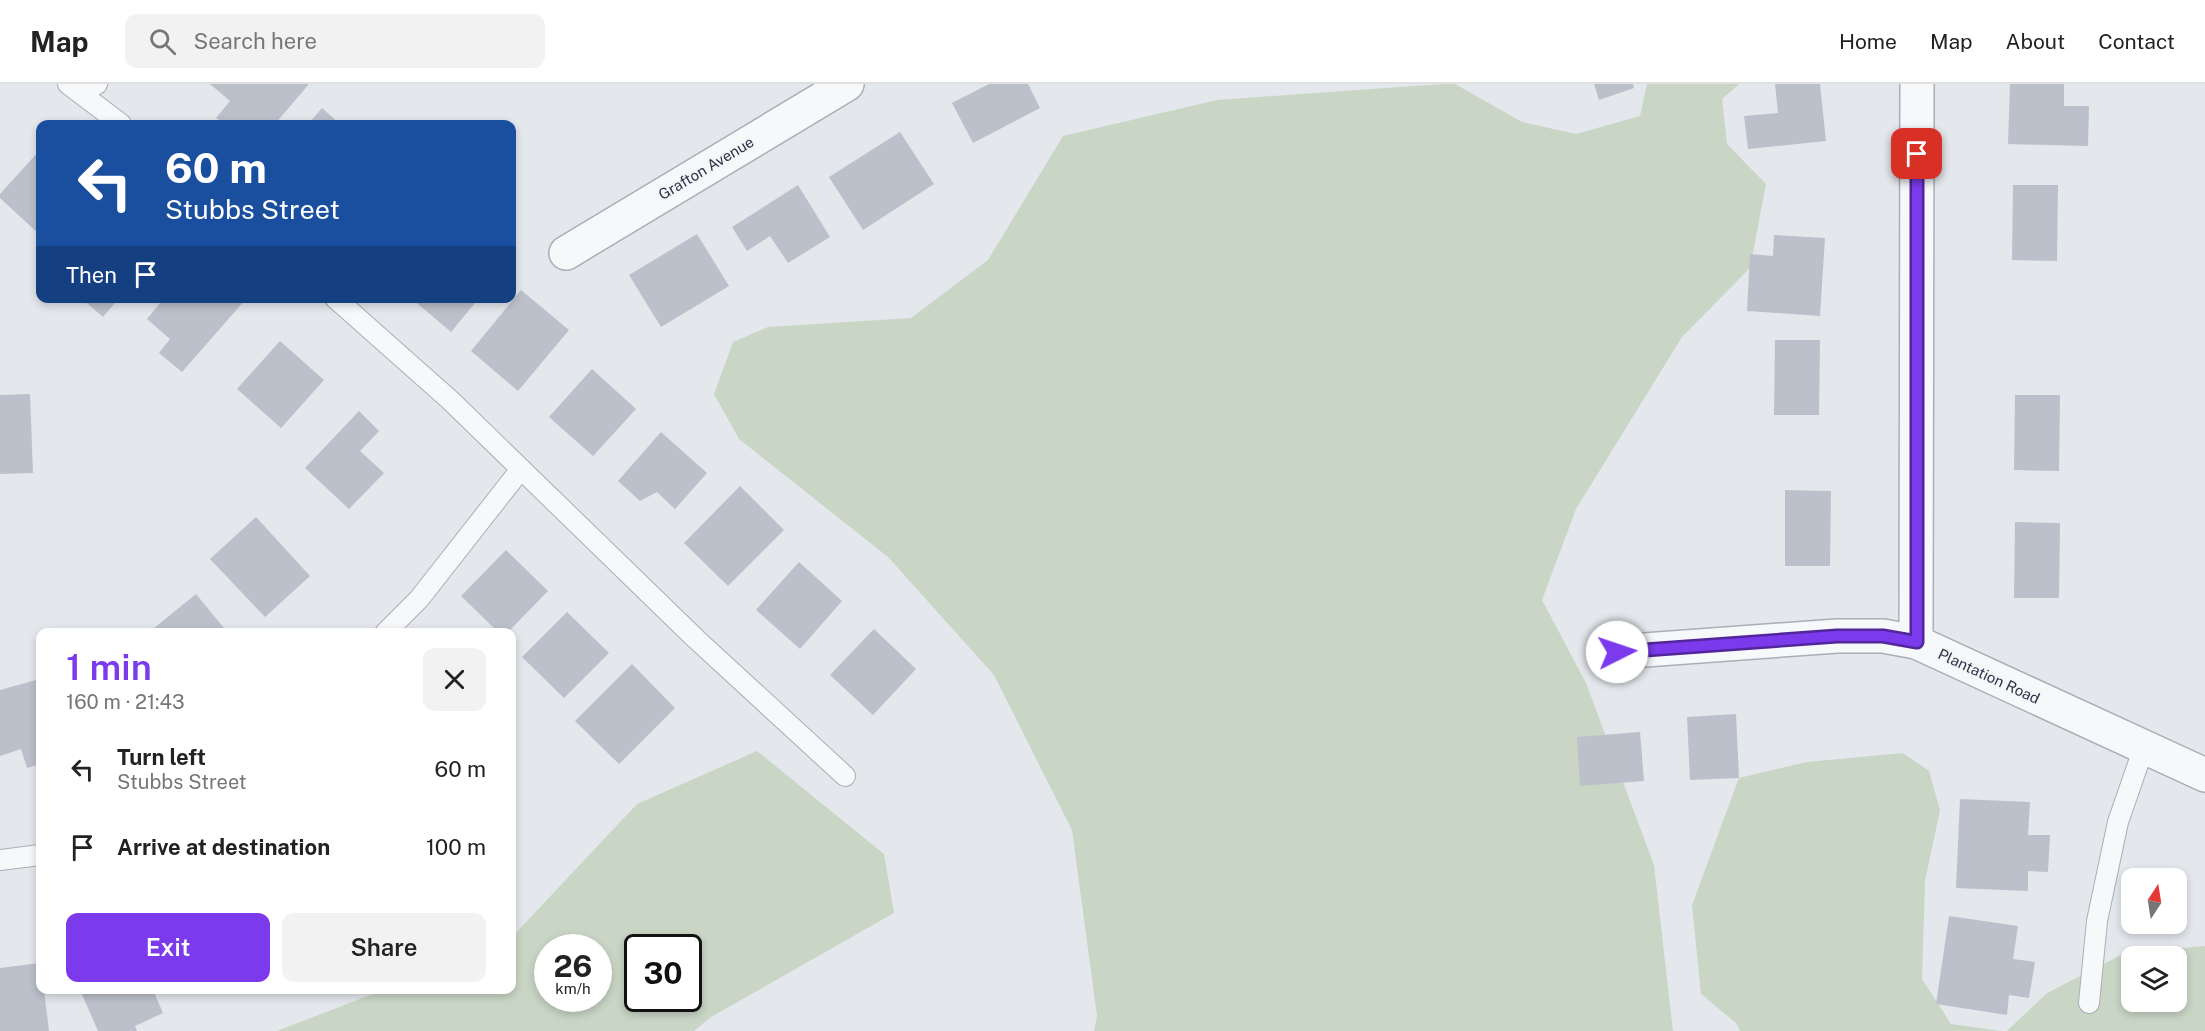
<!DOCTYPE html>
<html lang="en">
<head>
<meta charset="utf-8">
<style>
  :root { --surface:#fff; --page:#f2f2f2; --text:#222; --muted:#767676; --line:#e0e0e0; --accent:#7c3aed }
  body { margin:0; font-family:"Public Sans",sans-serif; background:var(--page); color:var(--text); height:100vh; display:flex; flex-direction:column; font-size:22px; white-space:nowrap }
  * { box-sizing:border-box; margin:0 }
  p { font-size:20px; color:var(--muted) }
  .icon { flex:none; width:33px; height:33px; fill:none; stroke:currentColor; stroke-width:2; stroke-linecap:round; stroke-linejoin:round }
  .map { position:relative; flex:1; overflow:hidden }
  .sheet { position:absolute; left:36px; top:544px; width:480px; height:366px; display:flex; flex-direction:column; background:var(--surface); border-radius:12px; box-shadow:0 3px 9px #0003 }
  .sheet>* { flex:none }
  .guide { position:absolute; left:36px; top:36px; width:480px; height:183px; border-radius:12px; box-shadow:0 3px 9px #0003; background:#1a4fa0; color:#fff; overflow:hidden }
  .needle { width:39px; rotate:12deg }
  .buttons { position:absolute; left:2121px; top:784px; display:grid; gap:12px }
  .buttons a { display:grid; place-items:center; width:66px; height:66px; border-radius:12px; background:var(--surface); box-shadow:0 3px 9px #0003; font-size:30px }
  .speed { position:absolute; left:534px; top:850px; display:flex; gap:12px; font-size:30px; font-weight:700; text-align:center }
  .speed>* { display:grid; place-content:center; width:78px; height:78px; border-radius:50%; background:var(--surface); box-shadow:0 3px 9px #0003; line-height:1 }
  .speed small { font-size:15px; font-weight:400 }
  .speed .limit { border:3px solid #111; border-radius:9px; background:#fff; color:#111 }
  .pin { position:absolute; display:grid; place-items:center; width:51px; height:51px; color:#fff; margin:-26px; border-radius:12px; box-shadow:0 3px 9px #0006 }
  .me { position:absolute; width:66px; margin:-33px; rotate:86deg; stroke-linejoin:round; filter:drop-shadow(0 0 4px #0008) }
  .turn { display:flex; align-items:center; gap:21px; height:126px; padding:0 30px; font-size:27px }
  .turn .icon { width:78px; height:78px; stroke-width:2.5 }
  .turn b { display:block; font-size:42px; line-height:51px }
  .then { display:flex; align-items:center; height:57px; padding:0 30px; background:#0003; gap:12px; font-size:22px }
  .round { display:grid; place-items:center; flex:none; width:63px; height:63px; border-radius:12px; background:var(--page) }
  .overview { display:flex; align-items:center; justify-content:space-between; height:102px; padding:0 30px }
  h1 { font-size:36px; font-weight:600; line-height:45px; color:var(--accent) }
  .cta { display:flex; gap:12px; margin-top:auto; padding:12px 30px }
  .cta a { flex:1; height:69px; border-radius:12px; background:var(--accent); color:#fff; font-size:24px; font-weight:600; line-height:69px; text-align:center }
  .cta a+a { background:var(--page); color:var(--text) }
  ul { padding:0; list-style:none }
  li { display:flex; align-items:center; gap:18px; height:78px; padding:0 30px }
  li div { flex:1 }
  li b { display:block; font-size:22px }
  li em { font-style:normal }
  header { display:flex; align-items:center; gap:36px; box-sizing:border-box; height:84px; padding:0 30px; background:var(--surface); border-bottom:2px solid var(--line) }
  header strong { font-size:28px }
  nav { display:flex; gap:33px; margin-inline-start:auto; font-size:21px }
  .search { width:420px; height:54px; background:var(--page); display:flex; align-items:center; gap:15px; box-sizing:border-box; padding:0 21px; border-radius:12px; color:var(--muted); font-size:22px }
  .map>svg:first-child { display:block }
  .green { fill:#c9d6c5; fill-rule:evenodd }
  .building { fill:#bbc0ca }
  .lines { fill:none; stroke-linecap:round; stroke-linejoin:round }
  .service-casing { stroke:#a9aeb7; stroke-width:22 }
  .minor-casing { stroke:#a9aeb7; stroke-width:36 }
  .service { stroke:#f7f8fa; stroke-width:20 }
  .minor { stroke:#f7f8fa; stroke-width:33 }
  .route-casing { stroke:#51269a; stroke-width:15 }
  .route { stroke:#7c3aed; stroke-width:10 }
  .labels { text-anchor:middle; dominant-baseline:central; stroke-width:5; stroke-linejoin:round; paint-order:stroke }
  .street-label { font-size:15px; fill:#2b3445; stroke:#f4f6f9 }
</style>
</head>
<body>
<header>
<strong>Map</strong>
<div class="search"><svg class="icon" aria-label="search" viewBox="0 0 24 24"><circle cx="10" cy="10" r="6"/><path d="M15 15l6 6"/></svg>Search here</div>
<nav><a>Home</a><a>Map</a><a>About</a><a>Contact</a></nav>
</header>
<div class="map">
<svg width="2205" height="947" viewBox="0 0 2205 947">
  <rect width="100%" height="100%" fill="#e4e7ec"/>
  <g class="green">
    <polygon points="1443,0 1455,0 1522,38 1576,50 1640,32 1647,0 1739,0 1722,15 1727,60 1766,100 1750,184 1682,253 1576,425 1542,516 1586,599 1654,781 1673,947 1094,947 1097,932 1072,746 994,591 888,473 739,355 714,310 733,258 768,243 911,234 988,176 1063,52 1217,16"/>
    <path d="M757 667 884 770 894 829 711 933 694 947H277L383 906H512V853L637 720ZM548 864H598V915H548ZM638 864H688V915H638Z"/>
    <polygon points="1903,669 1929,687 1940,726 1925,797 1922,895 1951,940 2001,947 1740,947 1736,939 1701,910 1692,821 1739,694 1807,678"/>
    <path d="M2205 862V947H2007L2047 909 2125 869ZM2132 873H2176V918H2132Z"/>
  </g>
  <g class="building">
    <polygon points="210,0 309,0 275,40 224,40 216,34 230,17"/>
    <polygon points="989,0 1028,0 1040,24 973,59 952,19"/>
    <polygon points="1594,0 1633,0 1634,4 1599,16"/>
    <polygon points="1775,0 1820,0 1826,57 1748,65 1744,32 1778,29"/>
    <polygon points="2010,0 2064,0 2064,22 2089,22 2088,62 2008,60"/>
    <polygon points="322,24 340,40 308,40"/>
    <polygon points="900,48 934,100 863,146 829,93"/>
    <polygon points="40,66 40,151 0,114 0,110"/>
    <polygon points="798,101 830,153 788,179 770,152 747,167 732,143"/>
    <polygon points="2013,101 2058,101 2057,177 2012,176"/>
    <polygon points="697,150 729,202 661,243 629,191"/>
    <polygon points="1774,151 1825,154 1820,232 1747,227 1750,170 1773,172"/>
    <polygon points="521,206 569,246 518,307 471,267"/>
    <polygon points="81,214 119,214 103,233"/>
    <polygon points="164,214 243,214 245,216 182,288 159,269 170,255 147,235"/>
    <polygon points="411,214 479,214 451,248"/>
    <polygon points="1775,256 1820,256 1819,331 1774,331"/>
    <polygon points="280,257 324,296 281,344 237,305"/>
    <polygon points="592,285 636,325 593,372 549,333"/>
    <polygon points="30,310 33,389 0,390 0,311"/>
    <polygon points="2015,311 2060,311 2059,387 2014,386"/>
    <polygon points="359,327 379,347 360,367 384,389 349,425 305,384"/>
    <polygon points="661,348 707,389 675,425 657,408 640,417 618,397"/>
    <polygon points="740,402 784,446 728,502 684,459"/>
    <polygon points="1785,406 1831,407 1830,482 1785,482"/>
    <polygon points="256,433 310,492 265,533 210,475"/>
    <polygon points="2015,438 2060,439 2059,514 2014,514"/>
    <polygon points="506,466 548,507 507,549 499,549 461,512"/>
    <polygon points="799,478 842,517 800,565 756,526"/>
    <polygon points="196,510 228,549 148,549"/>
    <polygon points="567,528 609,569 564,614 522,573"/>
    <polygon points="874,545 916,585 873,631 830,591"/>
    <polygon points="632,580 675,624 619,680 575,637"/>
    <polygon points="36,596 40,612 40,680 27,684 21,665 0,672 0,606"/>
    <polygon points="1736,630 1739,694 1690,696 1687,633"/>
    <polygon points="1640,648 1644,697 1580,702 1577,653"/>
    <polygon points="1960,715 2030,718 2028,751 2050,751 2048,788 2028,787 2028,807 1956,804"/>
    <polygon points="1949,832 2018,842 2013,875 2035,878 2029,914 2009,911 2007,931 1936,920"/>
    <polygon points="40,879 40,906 44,906 49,947 0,947 0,884"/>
    <polygon points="80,906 153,906 163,929 135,942 137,947 98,947"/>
  </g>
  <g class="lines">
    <g class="service-casing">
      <g id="service">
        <polyline points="68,0 121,40"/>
        <polyline points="82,10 97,0"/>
        <polyline points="335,214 450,316 696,555 845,692"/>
        <polyline points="385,549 419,515 521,385"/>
        <polyline points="0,776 40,771"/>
        <polyline points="2089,919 2097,837 2118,738 2144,663"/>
      </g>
    </g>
    <g class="minor-casing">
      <g id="minor">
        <polyline points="566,169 847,0"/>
        <polyline points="1916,558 1917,0"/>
        <polyline points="1617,568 1837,552 1883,552 1916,558 2205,691"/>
      </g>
    </g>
    <use href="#service" class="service"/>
    <use href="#minor" class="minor"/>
  </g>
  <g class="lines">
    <g class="route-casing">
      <polyline id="route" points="1617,568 1837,552 1883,552 1917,558 1917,70"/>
    </g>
    <use href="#route" class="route"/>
  </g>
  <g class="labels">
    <g class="street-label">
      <text transform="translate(706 84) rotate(-31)">Grafton Avenue</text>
      <text transform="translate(1989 592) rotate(25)">Plantation Road</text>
    </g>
  </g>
</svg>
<div class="buttons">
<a><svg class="needle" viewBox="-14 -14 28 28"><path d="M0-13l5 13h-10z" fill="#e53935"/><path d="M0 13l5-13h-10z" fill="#767676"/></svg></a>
<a><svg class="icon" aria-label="layers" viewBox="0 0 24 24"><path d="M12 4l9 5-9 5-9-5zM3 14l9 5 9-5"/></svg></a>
</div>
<div class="speed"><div>26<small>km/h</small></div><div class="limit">30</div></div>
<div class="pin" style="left:1917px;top:70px;background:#d93025"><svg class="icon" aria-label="arrive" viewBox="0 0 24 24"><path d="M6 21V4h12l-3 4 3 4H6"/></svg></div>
<svg class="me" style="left:1617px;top:568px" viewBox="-20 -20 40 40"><circle r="19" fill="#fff"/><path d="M0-13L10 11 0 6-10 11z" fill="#7c3aed"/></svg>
<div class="guide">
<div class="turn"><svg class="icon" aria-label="left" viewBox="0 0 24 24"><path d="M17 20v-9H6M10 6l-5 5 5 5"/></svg><div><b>60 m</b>Stubbs Street</div></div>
<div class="then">Then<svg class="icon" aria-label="arrive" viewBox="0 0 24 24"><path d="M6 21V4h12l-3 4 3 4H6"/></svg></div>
</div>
<section class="sheet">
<div class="overview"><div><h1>1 min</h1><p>160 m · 21:43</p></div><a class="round"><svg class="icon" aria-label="close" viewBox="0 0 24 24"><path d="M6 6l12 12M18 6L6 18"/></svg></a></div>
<ul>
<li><svg class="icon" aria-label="left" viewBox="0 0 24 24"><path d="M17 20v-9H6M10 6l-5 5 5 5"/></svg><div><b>Turn left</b><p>Stubbs Street</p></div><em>60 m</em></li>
<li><svg class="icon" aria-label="arrive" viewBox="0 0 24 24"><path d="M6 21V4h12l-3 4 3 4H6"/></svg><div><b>Arrive at destination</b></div><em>100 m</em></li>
</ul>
<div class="cta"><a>Exit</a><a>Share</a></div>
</section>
</div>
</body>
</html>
